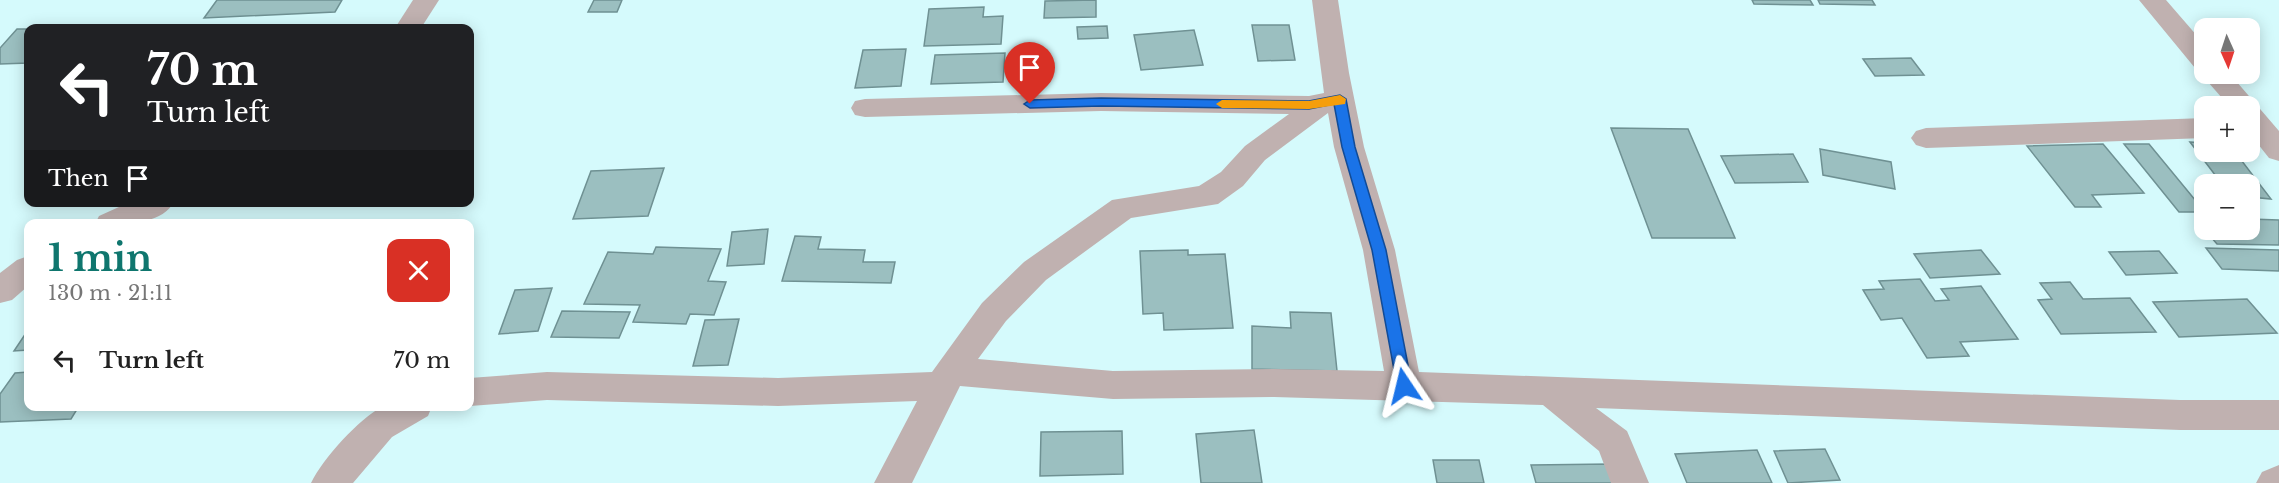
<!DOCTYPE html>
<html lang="en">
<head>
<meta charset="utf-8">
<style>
  :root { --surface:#fff; --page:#f2f2f2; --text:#222; --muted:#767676; --accent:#0f766e }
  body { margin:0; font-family:"Libre Baskerville",serif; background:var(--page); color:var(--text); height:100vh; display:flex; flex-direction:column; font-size:22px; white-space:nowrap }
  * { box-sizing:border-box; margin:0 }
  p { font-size:20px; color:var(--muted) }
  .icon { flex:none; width:33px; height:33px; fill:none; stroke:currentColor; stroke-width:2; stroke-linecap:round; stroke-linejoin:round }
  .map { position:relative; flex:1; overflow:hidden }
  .details { position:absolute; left:24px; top:219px; width:450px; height:192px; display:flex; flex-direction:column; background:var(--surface); border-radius:12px; box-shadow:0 3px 15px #0003 }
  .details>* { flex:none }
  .hud { position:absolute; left:24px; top:24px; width:450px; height:183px; border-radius:12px; box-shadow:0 3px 15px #0003; background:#202124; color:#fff; overflow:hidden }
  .needle { width:39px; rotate:177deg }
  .tools { position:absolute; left:2194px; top:18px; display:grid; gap:12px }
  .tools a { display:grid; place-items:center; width:66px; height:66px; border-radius:12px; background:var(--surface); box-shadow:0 3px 15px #0003; font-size:30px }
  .pin { position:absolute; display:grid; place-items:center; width:51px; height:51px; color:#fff; margin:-62px -26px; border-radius:50% 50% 50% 0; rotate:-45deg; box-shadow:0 0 6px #0007 }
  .pin .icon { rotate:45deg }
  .me { position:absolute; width:66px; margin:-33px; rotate:350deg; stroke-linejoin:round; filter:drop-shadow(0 0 4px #0008) }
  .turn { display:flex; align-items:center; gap:21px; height:126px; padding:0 24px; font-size:27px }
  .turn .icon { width:78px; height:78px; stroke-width:2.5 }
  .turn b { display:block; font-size:42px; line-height:51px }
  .then { display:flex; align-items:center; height:57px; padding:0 24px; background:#0003; gap:12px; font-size:22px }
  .round { display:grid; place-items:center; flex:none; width:63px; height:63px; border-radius:12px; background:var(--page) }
  .headline { display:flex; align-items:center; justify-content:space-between; height:102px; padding:0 24px }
  h1 { font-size:36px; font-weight:700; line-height:45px; color:var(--accent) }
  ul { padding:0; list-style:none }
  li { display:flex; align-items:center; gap:18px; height:78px; padding:0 24px }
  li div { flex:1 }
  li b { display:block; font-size:22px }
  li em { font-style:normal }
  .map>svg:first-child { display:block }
  .building { fill:#9bbfc0; stroke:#6f9193; stroke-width:1.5 }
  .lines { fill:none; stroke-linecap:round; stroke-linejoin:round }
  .minor { fill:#c0b1b0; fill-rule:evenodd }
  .route { fill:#1a73e8; stroke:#114b97; stroke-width:1.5 }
  .slow { fill:#f59e0b }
</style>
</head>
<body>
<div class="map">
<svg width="2279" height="483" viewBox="0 0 2279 483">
  <rect width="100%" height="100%" fill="#d5fafc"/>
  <g class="building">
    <polygon points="217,0 342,0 335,12 204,18"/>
    <polygon points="594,0 622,0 617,12 588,12"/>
    <polygon points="1096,0 1096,17 1044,18 1045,1"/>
    <polygon points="1752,0 1810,0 1813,5 1754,4"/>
    <polygon points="1818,0 1872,0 1875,5 1820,4"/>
    <polygon points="984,7 983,17 1003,16 1001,44 924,46 929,9"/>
    <polygon points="1252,25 1289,25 1295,60 1258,61"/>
    <polygon points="1107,26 1108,38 1078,39 1077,27"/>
    <polygon points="17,29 28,29 28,63 0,64 0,48"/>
    <polygon points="1194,30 1203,65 1141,70 1134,35"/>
    <polygon points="906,49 901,86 855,88 863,50"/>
    <polygon points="1005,53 1003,82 931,84 935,55"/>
    <polygon points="1911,58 1924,75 1875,76 1863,59"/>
    <polygon points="1611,128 1688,129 1735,238 1652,238"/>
    <polygon points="2190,142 2205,143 2205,152 2235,152 2271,199 2250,197 2250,184 2222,184"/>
    <polygon points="2103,144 2144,193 2092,195 2101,207 2075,207 2027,146"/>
    <polygon points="2124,144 2149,144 2205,212 2179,212"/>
    <polygon points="1820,149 1891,162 1895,189 1823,175"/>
    <polygon points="1793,154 1808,182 1735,183 1721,156"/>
    <polygon points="664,168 648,216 573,219 591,171"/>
    <polygon points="2250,219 2279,220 2279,245 2217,244 2205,230 2250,230"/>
    <polygon points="768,229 764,264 727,266 732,232"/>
    <polygon points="795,236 821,237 818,249 865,250 863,262 895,262 891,283 782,281"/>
    <polygon points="656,247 721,249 708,281 726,282 714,315 690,314 686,324 633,322 640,305 584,304 608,252 653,254"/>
    <polygon points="2206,248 2279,250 2279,271 2222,269"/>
    <polygon points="1188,250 1188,255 1225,254 1233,328 1164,330 1163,313 1143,314 1140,251"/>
    <polygon points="1981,250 2000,274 1930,278 1914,254"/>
    <polygon points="2159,251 2177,273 2126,275 2109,252"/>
    <polygon points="1920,279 1935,301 1949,300 1941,289 1981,286 2018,339 1960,342 1969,356 1927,358 1902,318 1881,320 1863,290 1884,289 1879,281"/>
    <polygon points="2070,282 2083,299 2130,298 2156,332 2061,334 2038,300 2052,299 2040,283"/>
    <polygon points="552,288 538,331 499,334 515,290"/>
    <polygon points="2247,299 2277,333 2179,337 2153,302"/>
    <polygon points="562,311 630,312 619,338 551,337"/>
    <polygon points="1290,312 1331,313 1337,371 1252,369 1252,326 1291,328"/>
    <polygon points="739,319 728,365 693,366 705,320"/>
    <polygon points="28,330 28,350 14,351"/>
    <polygon points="28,372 28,406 79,406 71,419 0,422 0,394 15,373"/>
    <polygon points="1254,430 1262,483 1201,483 1196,434"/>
    <polygon points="1122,431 1123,474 1040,476 1041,432"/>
    <polygon points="1825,449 1840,480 1788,483 1774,451"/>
    <polygon points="1757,450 1772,483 1687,483 1675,454"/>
    <polygon points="1433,460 1479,460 1484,483 1437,483"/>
    <polygon points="1610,464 1617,483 1536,483 1531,465"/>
  </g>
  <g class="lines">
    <g class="minor">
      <polygon points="413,0 439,0 421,28 395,28"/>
      <path d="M1312 0H1338L1349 73 1364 147 1395 250 1419 372 2180 400H2279V430H2180L1596 408 1627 431 1649 483H1611L1599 451 1543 405 1274 397 1113 399 960 386 912 483H874L917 401 778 406 547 400 470 406V378L547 372 778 378 932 372 982 303 1024 262 1112 200 1199 186 1221 172 1245 146 1289 114 1101 111 865 117 855 115 851 108 855 101 865 99 1101 93 1309 96 1324 93ZM1328 113 1334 147 1363 250 1384 371 1274 369 1113 371 978 359 1006 321 1046 280 1131 218 1218 204 1243 186 1265 160Z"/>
      <polygon points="2139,0 2166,0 2205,45 2205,74 2230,74 2279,131 2279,161 2269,158 2250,134 2250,106 2229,106 2201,74 2204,70 2195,68"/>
      <polygon points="2205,118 2205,138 1926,148 1916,145 1911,138 1916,131 1926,128"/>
      <path d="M130 202H174C160 227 119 224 95 224L99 216Z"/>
      <polygon points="28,256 28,286 12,300 0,303 0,273 17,260"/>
      <path d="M383 406H432L428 416 392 437 353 483H311C324 457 358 420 383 406Z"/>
      <polygon points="2279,465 2279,483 2256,483 2262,472"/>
    </g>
  </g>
  <polygon class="route" points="1340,95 1346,99 1355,147 1386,250 1412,386 1410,390 1399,390 1397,386 1372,250 1342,147 1334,104 1309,109 1101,106 1030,108 1024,104 1030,100 1101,98 1309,101"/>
  <polygon class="slow" points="1340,95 1346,99 1345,104 1309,109 1222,108 1216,104 1222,100 1309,101"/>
</svg>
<div class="tools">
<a><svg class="needle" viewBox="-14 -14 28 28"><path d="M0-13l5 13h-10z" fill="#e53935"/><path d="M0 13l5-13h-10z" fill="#767676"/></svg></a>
<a>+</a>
<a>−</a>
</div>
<div class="pin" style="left:1030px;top:104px;background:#d93025"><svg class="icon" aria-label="arrive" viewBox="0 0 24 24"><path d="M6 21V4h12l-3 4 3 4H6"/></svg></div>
<svg class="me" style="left:1404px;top:386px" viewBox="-20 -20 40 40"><path d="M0-17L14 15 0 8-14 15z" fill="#1a73e8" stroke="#fff" stroke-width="4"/></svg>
<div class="hud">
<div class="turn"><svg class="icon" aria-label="left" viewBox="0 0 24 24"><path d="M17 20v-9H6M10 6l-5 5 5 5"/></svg><div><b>70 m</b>Turn left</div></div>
<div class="then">Then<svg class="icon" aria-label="arrive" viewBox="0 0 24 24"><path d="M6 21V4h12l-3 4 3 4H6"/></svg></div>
</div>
<section class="details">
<div class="headline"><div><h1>1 min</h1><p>130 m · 21:11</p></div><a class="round" style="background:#d93025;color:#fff"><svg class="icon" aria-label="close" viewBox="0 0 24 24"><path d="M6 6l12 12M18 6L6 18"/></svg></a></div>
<ul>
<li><svg class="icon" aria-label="left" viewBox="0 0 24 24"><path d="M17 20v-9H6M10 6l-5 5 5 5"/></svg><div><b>Turn left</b></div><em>70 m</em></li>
</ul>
</section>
</div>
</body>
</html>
